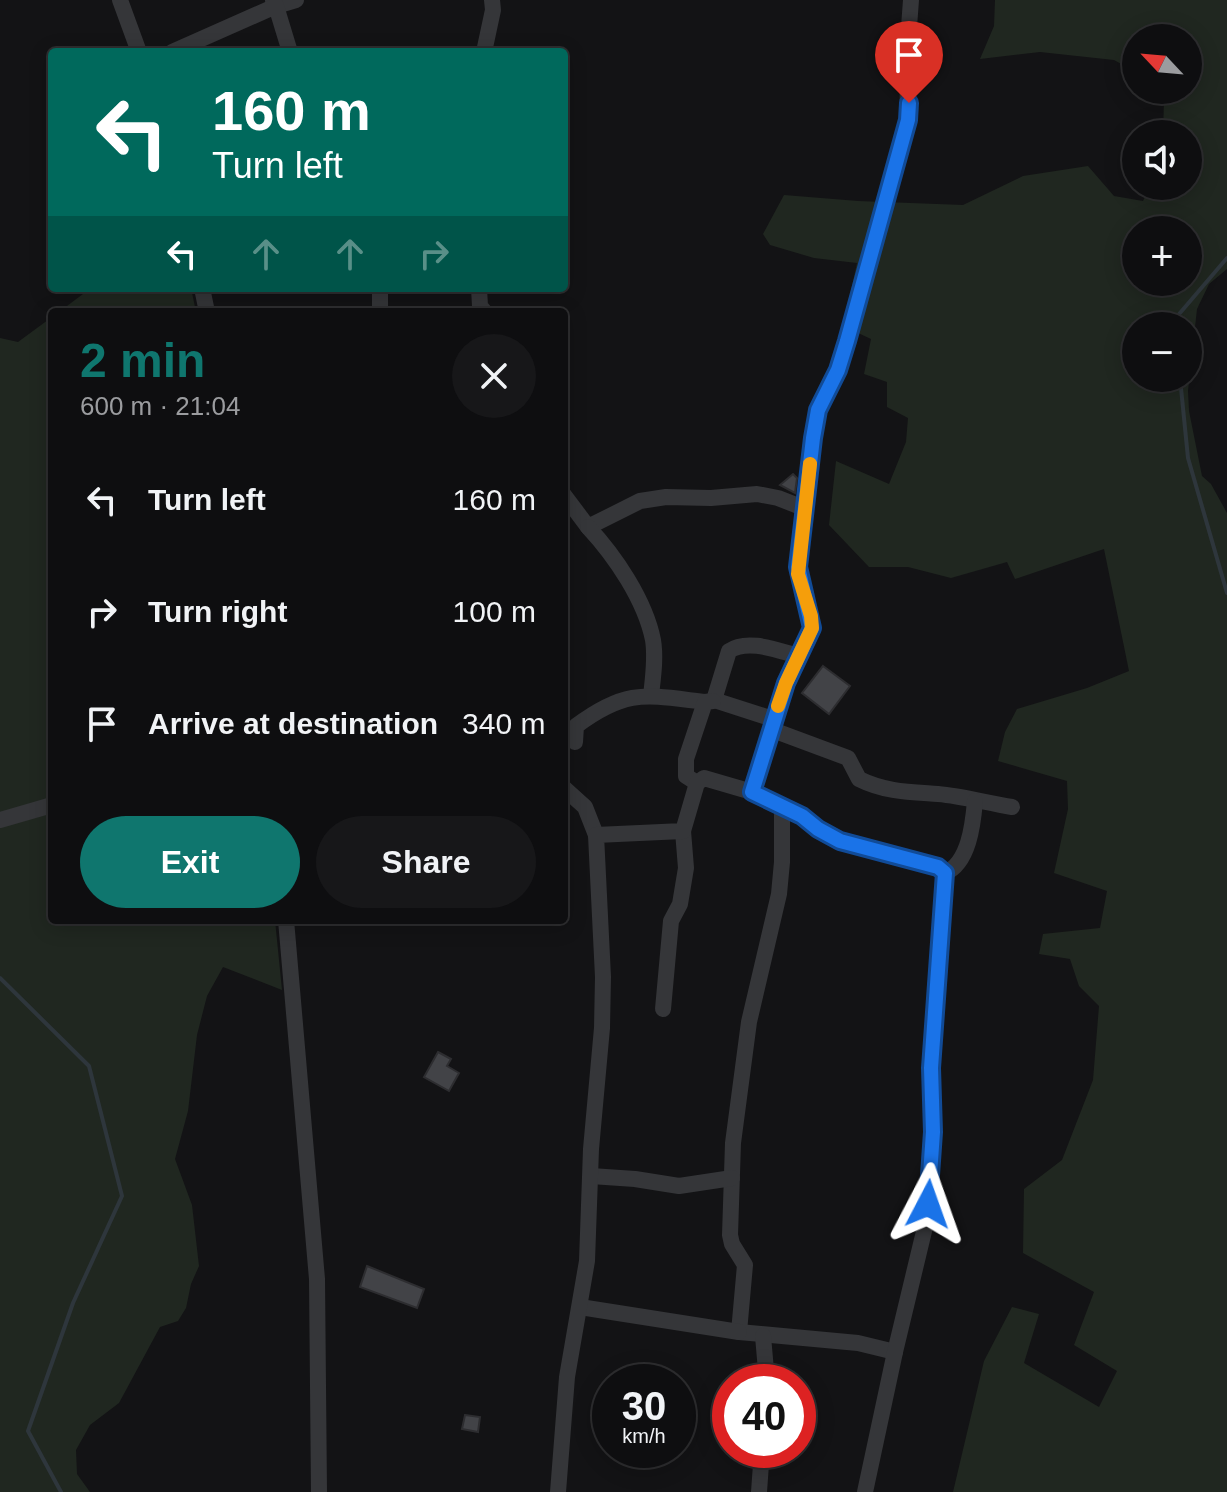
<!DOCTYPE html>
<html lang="en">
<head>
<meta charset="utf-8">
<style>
  :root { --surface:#0e0e10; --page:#171719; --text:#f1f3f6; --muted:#9b9c9f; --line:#2e2e30; --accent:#0f766e }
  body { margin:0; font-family:Arial,sans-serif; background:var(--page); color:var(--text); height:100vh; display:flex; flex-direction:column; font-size:30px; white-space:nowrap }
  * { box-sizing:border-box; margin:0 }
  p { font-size:26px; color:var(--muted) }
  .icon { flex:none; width:44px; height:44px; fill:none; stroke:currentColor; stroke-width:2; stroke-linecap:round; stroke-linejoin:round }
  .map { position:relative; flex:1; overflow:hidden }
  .sheet { position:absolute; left:48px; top:308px; width:520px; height:616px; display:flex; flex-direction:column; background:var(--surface); border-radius:8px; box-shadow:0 4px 20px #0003,0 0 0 2px var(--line) }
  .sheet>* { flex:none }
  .top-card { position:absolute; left:48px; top:48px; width:520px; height:244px; border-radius:8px; box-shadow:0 4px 20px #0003,0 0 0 2px var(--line); background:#00695c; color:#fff; overflow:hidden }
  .needle { width:52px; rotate:296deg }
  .controls { position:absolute; left:1122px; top:24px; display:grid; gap:16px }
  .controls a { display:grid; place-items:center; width:80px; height:80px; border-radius:50%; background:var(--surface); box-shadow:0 4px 20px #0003,0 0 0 2px var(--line); font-size:40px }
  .speed { position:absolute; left:592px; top:1364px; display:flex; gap:16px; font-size:40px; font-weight:700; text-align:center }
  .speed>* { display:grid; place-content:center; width:104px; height:104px; border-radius:50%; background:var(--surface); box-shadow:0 4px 20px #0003,0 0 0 2px var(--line); line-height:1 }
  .speed small { font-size:20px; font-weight:400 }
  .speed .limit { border:12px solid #d22; background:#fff; color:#111 }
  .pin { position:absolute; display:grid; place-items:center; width:68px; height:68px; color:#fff; margin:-82px -34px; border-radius:50% 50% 50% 0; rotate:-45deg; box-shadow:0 0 8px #0007 }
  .pin .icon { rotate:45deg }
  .me { position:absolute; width:88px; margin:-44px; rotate:4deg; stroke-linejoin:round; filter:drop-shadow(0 0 6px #0008) }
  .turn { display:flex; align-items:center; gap:28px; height:168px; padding:0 32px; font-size:36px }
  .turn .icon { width:104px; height:104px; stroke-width:2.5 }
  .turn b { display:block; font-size:56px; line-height:68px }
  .lanes { display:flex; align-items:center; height:76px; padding:0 32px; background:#0003; justify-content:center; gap:40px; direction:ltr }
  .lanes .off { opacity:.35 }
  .round { display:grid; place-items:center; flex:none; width:84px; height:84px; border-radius:42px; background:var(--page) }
  .head { display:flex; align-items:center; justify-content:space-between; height:136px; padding:0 32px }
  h1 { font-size:48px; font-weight:700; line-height:60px; color:var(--accent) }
  .action { display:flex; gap:16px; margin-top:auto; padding:16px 32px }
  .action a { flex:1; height:92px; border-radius:48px; background:var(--accent); color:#fff; font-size:32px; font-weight:700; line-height:92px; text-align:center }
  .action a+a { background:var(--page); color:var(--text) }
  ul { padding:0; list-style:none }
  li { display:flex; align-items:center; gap:24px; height:112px; padding:0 32px }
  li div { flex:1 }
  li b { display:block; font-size:30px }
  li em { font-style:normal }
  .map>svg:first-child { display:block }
  .green { fill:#202720; fill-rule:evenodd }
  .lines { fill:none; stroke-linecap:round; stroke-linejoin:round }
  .stream { stroke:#2e363c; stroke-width:4 }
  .building { fill:#424347; stroke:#2d2d30; stroke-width:2 }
  .minor { stroke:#353639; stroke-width:16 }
  .route-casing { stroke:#114b97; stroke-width:20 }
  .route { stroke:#1a73e8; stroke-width:14 }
  .slow { stroke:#f59e0b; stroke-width:14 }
</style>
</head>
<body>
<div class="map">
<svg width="1227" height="1492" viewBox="0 0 1227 1492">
  <rect width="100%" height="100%" fill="#131315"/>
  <g class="green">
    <path d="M995 0H1227V269L1209 284 1197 309 1188 391 1189 411 1202 476 1211 484 1227 513V1492H953L984 1361 1012 1307 1039 1314 1024 1363 1099 1407 1117 1371 1074 1345 1094 1292 1023 1253 1024 1189 1062 1160 1093 1080 1099 1006 1079 986 1070 959 1039 954 1043 934 1100 928 1107 891 1054 873 1068 809 1067 781 998 761 1005 732 1017 709 1087 688 1129 671 1104 549 1015 579 1007 562 951 578 908 567H869L829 525 836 461 889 484 906 442 908 418 887 407V382L864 374 871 339 843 326 857 263 814 258 770 245 763 234 784 195 858 201 963 205 1023 176 1088 166 1114 196 1143 201 1150 186H1188V134H1163L1164 100 1157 90H1188V38H1136V72L1114 60 1040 52 980 59 994 26ZM1136 230H1188V282H1136ZM1136 326H1188V378H1136Z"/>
    <polygon points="91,288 191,288 196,312 59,312"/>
    <polygon points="52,317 52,920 275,920 282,990 223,967 207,996 197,1035 188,1111 175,1159 192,1205 199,1266 191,1284 186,1308 178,1321 160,1327 119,1403 90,1425 76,1450 77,1474 90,1492 0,1492 0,338 18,342"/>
  </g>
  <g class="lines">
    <g class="stream">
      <polyline points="1175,326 1174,320 1227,258"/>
      <polyline points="1180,378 1188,458 1227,593"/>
      <polyline points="0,978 89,1066 122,1196 73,1303 28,1431 61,1492"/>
    </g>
  </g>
  <g class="building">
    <polygon points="793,474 797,478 795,493 780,485"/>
    <polygon points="823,666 850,686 829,714 802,693"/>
    <polygon points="438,1052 451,1059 447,1066 459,1073 449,1091 424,1077"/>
    <polygon points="367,1266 424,1289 417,1308 360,1287"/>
    <polygon points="465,1415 480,1417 478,1432 462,1429"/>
  </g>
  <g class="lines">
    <g class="minor">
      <polyline points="120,0 139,52"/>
      <polyline points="273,0 276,6 296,0"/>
      <polyline points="172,52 276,6 290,52"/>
      <polyline points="484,52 493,10 492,0"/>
      <polyline points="202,288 207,312"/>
      <polyline points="380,288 380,312"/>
      <polyline points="479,288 480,306 485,312"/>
      <polyline points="564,495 588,527 640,501 666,497 711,498 757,494 778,498 806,509"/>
      <path d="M588 527C615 556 645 600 653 640 656 658 653 677 651 696"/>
      <path d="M773 719 714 700 729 651C748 638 779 651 799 656"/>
      <path d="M770 729 848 758 859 779C885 792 910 792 938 794 962 796 987 803 1012 807"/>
      <path d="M575 742 576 726C627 688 646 695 705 702"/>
      <polyline points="697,783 686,776 686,759 705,702 713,701"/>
      <polyline points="564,788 585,807 596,835"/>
      <polyline points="782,807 782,862 779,894 749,1022 733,1143 730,1235 732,1244 745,1265 739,1332 858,1343 895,1352"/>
      <polyline points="0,820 52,805"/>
      <path d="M945 873C969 863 973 824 975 801"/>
      <polyline points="286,920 317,1279 319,1492"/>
      <polyline points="663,1009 671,921 680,904 686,868 683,831"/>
      <polyline points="591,1176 635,1179 679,1186 732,1178"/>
      <polyline points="580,1307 739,1332"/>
      <polyline points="763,1336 767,1382"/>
      <polyline points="558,1492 567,1377 587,1261 591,1149 602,1028 603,977 596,835 683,831 697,783 704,778 752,792"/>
      <polyline points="759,1492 762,1450"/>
      <polyline points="865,1492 895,1352 926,1223 933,1132 931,1068 945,873 938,867 840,841 818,829 802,816 752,792 786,683 812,628 798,567 814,427 818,410 843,356 908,120 907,54 911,0"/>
    </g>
  </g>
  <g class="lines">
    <g class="route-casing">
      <polyline id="route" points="909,103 908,120 847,341 838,370 818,410 813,438 798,567 812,628 786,683 752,792 802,816 818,829 840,841 938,867 945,873 931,1068 933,1132 928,1204"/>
    </g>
    <use href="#route" class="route"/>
    <polyline class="slow" points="778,706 786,683 812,628 811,616 798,574 810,464"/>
  </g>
</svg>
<div class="controls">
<a><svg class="needle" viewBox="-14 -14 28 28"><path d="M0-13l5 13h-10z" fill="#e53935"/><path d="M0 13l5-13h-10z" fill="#9b9c9f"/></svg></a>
<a><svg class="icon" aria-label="sound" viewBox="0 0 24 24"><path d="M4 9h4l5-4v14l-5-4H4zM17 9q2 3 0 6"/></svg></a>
<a>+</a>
<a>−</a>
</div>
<div class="speed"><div>30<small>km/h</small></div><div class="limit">40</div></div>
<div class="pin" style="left:909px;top:103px;background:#d93025"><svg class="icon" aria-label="arrive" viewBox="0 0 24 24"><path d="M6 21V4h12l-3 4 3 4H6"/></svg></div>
<svg class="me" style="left:928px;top:1204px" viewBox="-20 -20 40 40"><path d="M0-17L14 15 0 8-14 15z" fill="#1a73e8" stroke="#fff" stroke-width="4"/></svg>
<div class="top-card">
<div class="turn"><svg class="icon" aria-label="left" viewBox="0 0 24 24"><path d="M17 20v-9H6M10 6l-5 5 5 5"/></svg><div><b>160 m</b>Turn left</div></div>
<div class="lanes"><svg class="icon" aria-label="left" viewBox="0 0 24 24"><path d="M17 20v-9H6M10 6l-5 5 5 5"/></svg><svg class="icon off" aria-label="ahead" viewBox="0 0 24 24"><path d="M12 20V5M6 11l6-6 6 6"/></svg><svg class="icon off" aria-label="ahead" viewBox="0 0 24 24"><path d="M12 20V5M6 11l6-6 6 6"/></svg><svg class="icon off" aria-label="right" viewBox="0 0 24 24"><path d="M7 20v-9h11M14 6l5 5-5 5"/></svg></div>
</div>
<section class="sheet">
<div class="head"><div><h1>2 min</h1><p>600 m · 21:04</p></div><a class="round"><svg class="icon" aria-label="close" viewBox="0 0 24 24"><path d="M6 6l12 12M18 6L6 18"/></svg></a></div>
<ul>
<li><svg class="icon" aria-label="left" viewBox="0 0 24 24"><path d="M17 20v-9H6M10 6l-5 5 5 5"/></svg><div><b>Turn left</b></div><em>160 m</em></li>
<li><svg class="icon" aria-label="right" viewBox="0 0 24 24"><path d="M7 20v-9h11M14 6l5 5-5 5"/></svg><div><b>Turn right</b></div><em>100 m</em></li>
<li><svg class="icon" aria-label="arrive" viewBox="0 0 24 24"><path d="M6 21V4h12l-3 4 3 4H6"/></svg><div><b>Arrive at destination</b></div><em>340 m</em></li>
</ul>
<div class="action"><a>Exit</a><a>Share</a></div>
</section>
</div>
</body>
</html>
